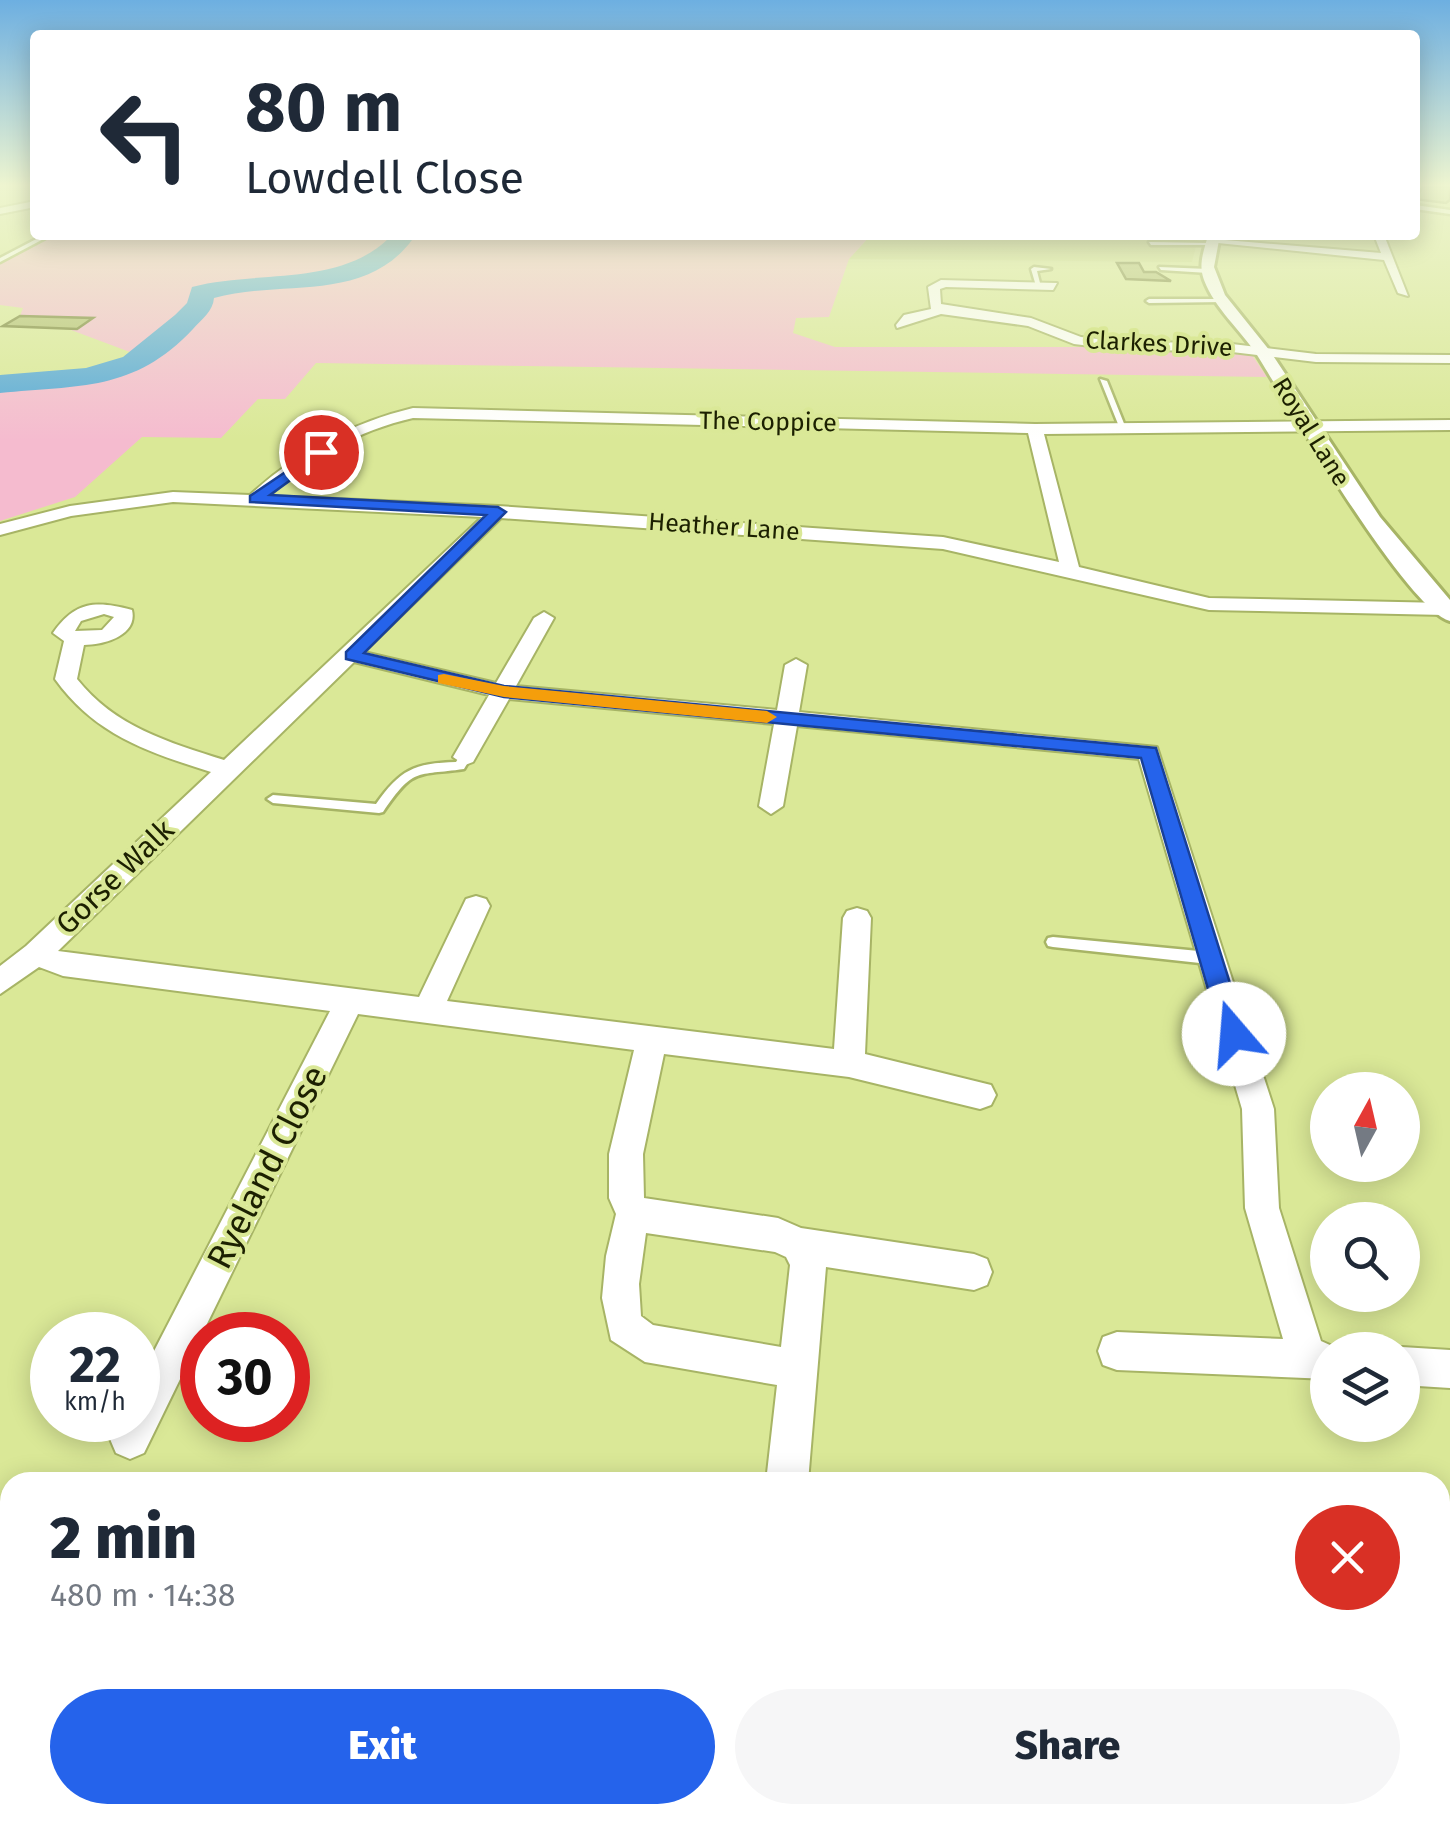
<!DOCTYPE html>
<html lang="en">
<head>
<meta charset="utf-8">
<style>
  :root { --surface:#fff; --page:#f6f6f7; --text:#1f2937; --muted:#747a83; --accent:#2563eb }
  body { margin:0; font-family:"Fira Sans",sans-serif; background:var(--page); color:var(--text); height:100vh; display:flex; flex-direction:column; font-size:38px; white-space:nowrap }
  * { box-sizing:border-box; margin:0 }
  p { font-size:32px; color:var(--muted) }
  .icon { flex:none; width:55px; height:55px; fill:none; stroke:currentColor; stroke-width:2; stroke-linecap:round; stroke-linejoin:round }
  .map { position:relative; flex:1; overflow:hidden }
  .drawer { position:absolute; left:0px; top:1472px; width:1450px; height:352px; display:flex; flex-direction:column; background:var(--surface); border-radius:30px 30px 0 0; box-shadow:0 5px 25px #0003 }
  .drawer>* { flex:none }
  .guide { position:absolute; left:30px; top:30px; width:1390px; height:210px; border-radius:10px; box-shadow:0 5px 25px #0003; background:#fff; color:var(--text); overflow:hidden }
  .needle { width:65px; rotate:8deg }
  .tools { position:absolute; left:1310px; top:1072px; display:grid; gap:20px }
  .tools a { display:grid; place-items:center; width:110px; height:110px; border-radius:50%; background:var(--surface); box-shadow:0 5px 25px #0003; font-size:50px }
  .speed { position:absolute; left:30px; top:1312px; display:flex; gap:20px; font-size:50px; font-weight:700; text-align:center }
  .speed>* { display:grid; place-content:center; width:130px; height:130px; border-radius:50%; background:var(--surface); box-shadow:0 5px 25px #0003; line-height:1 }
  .speed small { font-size:25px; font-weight:400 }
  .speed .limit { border:15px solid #d22; background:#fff; color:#111 }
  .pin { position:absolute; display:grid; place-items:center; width:85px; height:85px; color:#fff; margin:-42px; border:5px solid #fff; border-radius:50%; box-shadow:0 2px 10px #0007 }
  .me { position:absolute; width:110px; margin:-55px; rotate:342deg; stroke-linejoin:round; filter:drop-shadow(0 0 8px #0008) }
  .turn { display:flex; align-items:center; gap:35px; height:210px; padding:0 50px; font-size:45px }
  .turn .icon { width:130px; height:130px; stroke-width:2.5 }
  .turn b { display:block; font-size:70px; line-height:85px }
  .round { display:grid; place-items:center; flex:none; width:105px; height:105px; border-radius:52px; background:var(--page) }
  .summary { display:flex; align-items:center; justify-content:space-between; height:170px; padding:0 50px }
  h1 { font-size:60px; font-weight:800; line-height:75px }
  .cta { display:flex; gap:20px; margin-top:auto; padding:20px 50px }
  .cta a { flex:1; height:115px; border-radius:60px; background:var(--accent); color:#fff; font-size:40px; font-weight:800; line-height:115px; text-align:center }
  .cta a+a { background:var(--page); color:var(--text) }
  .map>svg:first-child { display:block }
  .built { fill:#d1e087 }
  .green { fill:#f5bbcf }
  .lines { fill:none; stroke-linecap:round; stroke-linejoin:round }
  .river { fill:#54a7d7; fill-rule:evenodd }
  .building { fill:#b0bd6c; stroke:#768132; stroke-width:2.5 }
  .service-casing { stroke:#a7b465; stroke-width:5 }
  .minor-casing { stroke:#a7b465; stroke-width:4 }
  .tertiary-casing { stroke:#a7b465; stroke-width:6 }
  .service { fill:#fff; fill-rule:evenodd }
  .minor { fill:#fff; fill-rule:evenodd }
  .tertiary { fill:#fff; fill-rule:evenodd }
  .route { fill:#2563eb; stroke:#184099; stroke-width:2.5 }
  .slow { fill:#f59e0b }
  .labels { text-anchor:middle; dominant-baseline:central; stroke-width:8; stroke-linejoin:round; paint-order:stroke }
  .far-street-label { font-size:25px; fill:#1c2001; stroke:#dae897 }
  .street-label { font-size:30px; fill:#1c2001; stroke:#dae897 }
  .near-street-label { font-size:35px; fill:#1c2001; stroke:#dae897 }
</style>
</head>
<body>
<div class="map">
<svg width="1450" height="1824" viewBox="0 0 1450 1824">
  <rect width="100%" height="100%" fill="#dae897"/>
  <polygon class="built" points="871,235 1199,235 1192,262 849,259"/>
  <polygon class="green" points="53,235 871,235 849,259 829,317 796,318 793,333 835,347 1090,347 1252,355 1267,377 316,363 285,399 258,399 221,438 142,437 75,497 0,521 0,382 112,368 138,355 71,330 91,318 20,316 23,308 0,305 0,263"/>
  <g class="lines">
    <path class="river" d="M385 235H409L412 240C364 304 281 279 214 298 213 311 202 319 193 329 134 392 79 385 0 393V375L86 368 123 357 175 315 187 303 192 287C256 270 337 287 388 239Z"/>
  </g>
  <g class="building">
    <polygon points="1423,186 1450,186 1450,200 1446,203 1415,199"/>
    <polygon points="1117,263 1139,263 1144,272 1156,272 1171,281 1126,279"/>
    <polygon points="20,316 93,318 77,329 3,326"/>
  </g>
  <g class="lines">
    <g class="service-casing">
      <g id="service">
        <polygon points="1415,205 1450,210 1450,214 1415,209"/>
        <polygon points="44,235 51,235 0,262 0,258"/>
        <polygon points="1149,242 1211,243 1214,245 1151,245"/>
        <polygon points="1034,267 1051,269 1037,271 1041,287 1036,286 1031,269"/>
        <polygon points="1159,267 1208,269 1211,271 1208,273 1161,270"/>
        <polygon points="1222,299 1224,302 1149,303 1146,301 1149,299"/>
        <polygon points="1100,379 1107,381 1127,431 1120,429"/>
        <path d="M465 753 471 757 464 769C415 776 414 767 383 812L379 813 273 803 267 799 273 795 376 804C400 770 414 763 456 762L461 754Z"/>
        <polygon points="1053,937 1209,952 1214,954 1216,958 1214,962 1209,964 1053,947 1048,946 1046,942 1048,938"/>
      </g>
    </g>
    <g class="minor-casing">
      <g id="minor">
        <polygon points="35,201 35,207 0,214 0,208"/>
        <polygon points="1374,235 1384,235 1408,296 1398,293 1384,260 1208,242 1213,239 1381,253"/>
        <polygon points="941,280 1057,283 1053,290 946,287 940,289 941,304 1031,318 1081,337 1116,341 1232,344 1316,354 1450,355 1450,363 1316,362 1232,352 1116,349 1074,344 1028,326 941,314 897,328 896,325 904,315 931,309 928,287"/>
        <path d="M413 408 1035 424 1450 420V430L1044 434 1079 567 1209 598 1445 603 1450 604V614L1445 615 1209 610 943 549 501 518 364 652 496 683 534 618 544 612 554 618 516 686 777 710 785 665 796 659 807 665 799 712 1157 747 1274 1109 1279 1208 1321 1341 1341 1350H1328V1379L1117 1370 1103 1365 1098 1351 1103 1337 1117 1332 1283 1339 1245 1208 1242 1109 1139 759 797 726 783 806 771 814 759 806 774 724 509 699 473 762 465 765 453 757 489 695 354 662 58 951 419 997 466 899 476 896 486 899 490 906 447 1001 834 1049 843 918 847 911 857 908 867 911 871 918 865 1054 991 1085 996 1095 991 1105 980 1109 849 1077 664 1054 643 1154 644 1198 778 1218 801 1228 974 1254 987 1259 992 1272 987 1285 974 1290 826 1267 808 1482H766L777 1385 645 1362 611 1340 602 1298 606 1256 616 1214 609 1198V1154L634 1050 358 1014 144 1453 130 1459 116 1453 110 1439 118 1420H138V1382L330 1011 63 976 39 967 0 994V966L26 946 211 772C148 752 95 735 55 679L64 641 53 633C75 601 96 600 132 610 138 635 105 645 84 645L77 679C115 727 168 742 224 760L482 517 173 502 71 516 0 535V524L70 506 173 492 250 495C297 452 351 423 413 408ZM413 418 1028 433 1059 562 943 537 498 506 269 496C309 458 359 430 413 418ZM104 614 114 617 102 630 75 631 81 621ZM646 1233 775 1252 786 1257 790 1265 781 1347 653 1325 641 1316 639 1284Z"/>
        <polygon points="1402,1347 1450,1350 1450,1388 1402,1385 1402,1350 1394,1350"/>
      </g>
    </g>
    <g class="tertiary-casing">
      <path id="tertiary" d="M1208 235H1220L1214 267 1225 295 1270 351 1380 517 1450 600V621C1407 610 1286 401 1257 355 1240 329 1215 309 1204 280 1198 264 1204 251 1208 235Z"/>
    </g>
    <use href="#service" class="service"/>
    <use href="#minor" class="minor"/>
    <use href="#tertiary" class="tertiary"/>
  </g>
  <linearGradient id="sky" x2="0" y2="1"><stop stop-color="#6dafe1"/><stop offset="0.42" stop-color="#eef5d0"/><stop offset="1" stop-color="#eef5d0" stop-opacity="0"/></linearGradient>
  <rect width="1450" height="441" fill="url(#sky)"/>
  <polygon class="route" points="321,448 327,452 325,455 270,495 498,507 506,512 364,653 504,686 1156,748 1246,1034 1243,1041 1234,1044 1225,1041 1221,1034 1141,758 504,697 346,659 346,652 486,515 250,502 250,496"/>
  <polygon class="slow" points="444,674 504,686 767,711 777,717 767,723 504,697 438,683 438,675"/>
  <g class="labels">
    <g class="far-street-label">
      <text transform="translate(1159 344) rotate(3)">Clarkes Drive</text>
      <text transform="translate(768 422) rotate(1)">The Coppice</text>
      <text transform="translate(1311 432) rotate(58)">Royal Lane</text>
      <text transform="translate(724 527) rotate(4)">Heather Lane</text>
    </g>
    <g class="street-label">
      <text transform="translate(115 877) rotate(-44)">Gorse Walk</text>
    </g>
    <g class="near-street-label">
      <text transform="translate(267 1167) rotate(-63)">Ryeland Close</text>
    </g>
  </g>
</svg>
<div class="tools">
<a><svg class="needle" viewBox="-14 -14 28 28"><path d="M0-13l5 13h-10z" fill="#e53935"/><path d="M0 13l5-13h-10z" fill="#747a83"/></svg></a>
<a><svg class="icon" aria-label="search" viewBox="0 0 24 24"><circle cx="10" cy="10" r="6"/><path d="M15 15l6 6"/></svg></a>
<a><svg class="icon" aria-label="layers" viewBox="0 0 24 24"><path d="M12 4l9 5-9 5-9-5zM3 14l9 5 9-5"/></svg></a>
</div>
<div class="speed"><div>22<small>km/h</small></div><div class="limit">30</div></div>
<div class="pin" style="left:321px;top:452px;background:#d93025"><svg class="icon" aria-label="arrive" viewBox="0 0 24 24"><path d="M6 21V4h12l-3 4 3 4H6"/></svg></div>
<svg class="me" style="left:1234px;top:1034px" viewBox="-20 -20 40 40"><circle r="19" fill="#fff"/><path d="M0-13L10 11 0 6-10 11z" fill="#2563eb"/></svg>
<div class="guide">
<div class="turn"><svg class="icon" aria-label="left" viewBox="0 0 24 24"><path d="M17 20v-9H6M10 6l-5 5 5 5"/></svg><div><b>80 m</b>Lowdell Close</div></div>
</div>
<section class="drawer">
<div class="summary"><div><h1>2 min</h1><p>480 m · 14:38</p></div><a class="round" style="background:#d93025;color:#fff"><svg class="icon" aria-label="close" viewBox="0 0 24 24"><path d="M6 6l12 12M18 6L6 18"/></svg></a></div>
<div class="cta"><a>Exit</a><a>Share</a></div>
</section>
</div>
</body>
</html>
